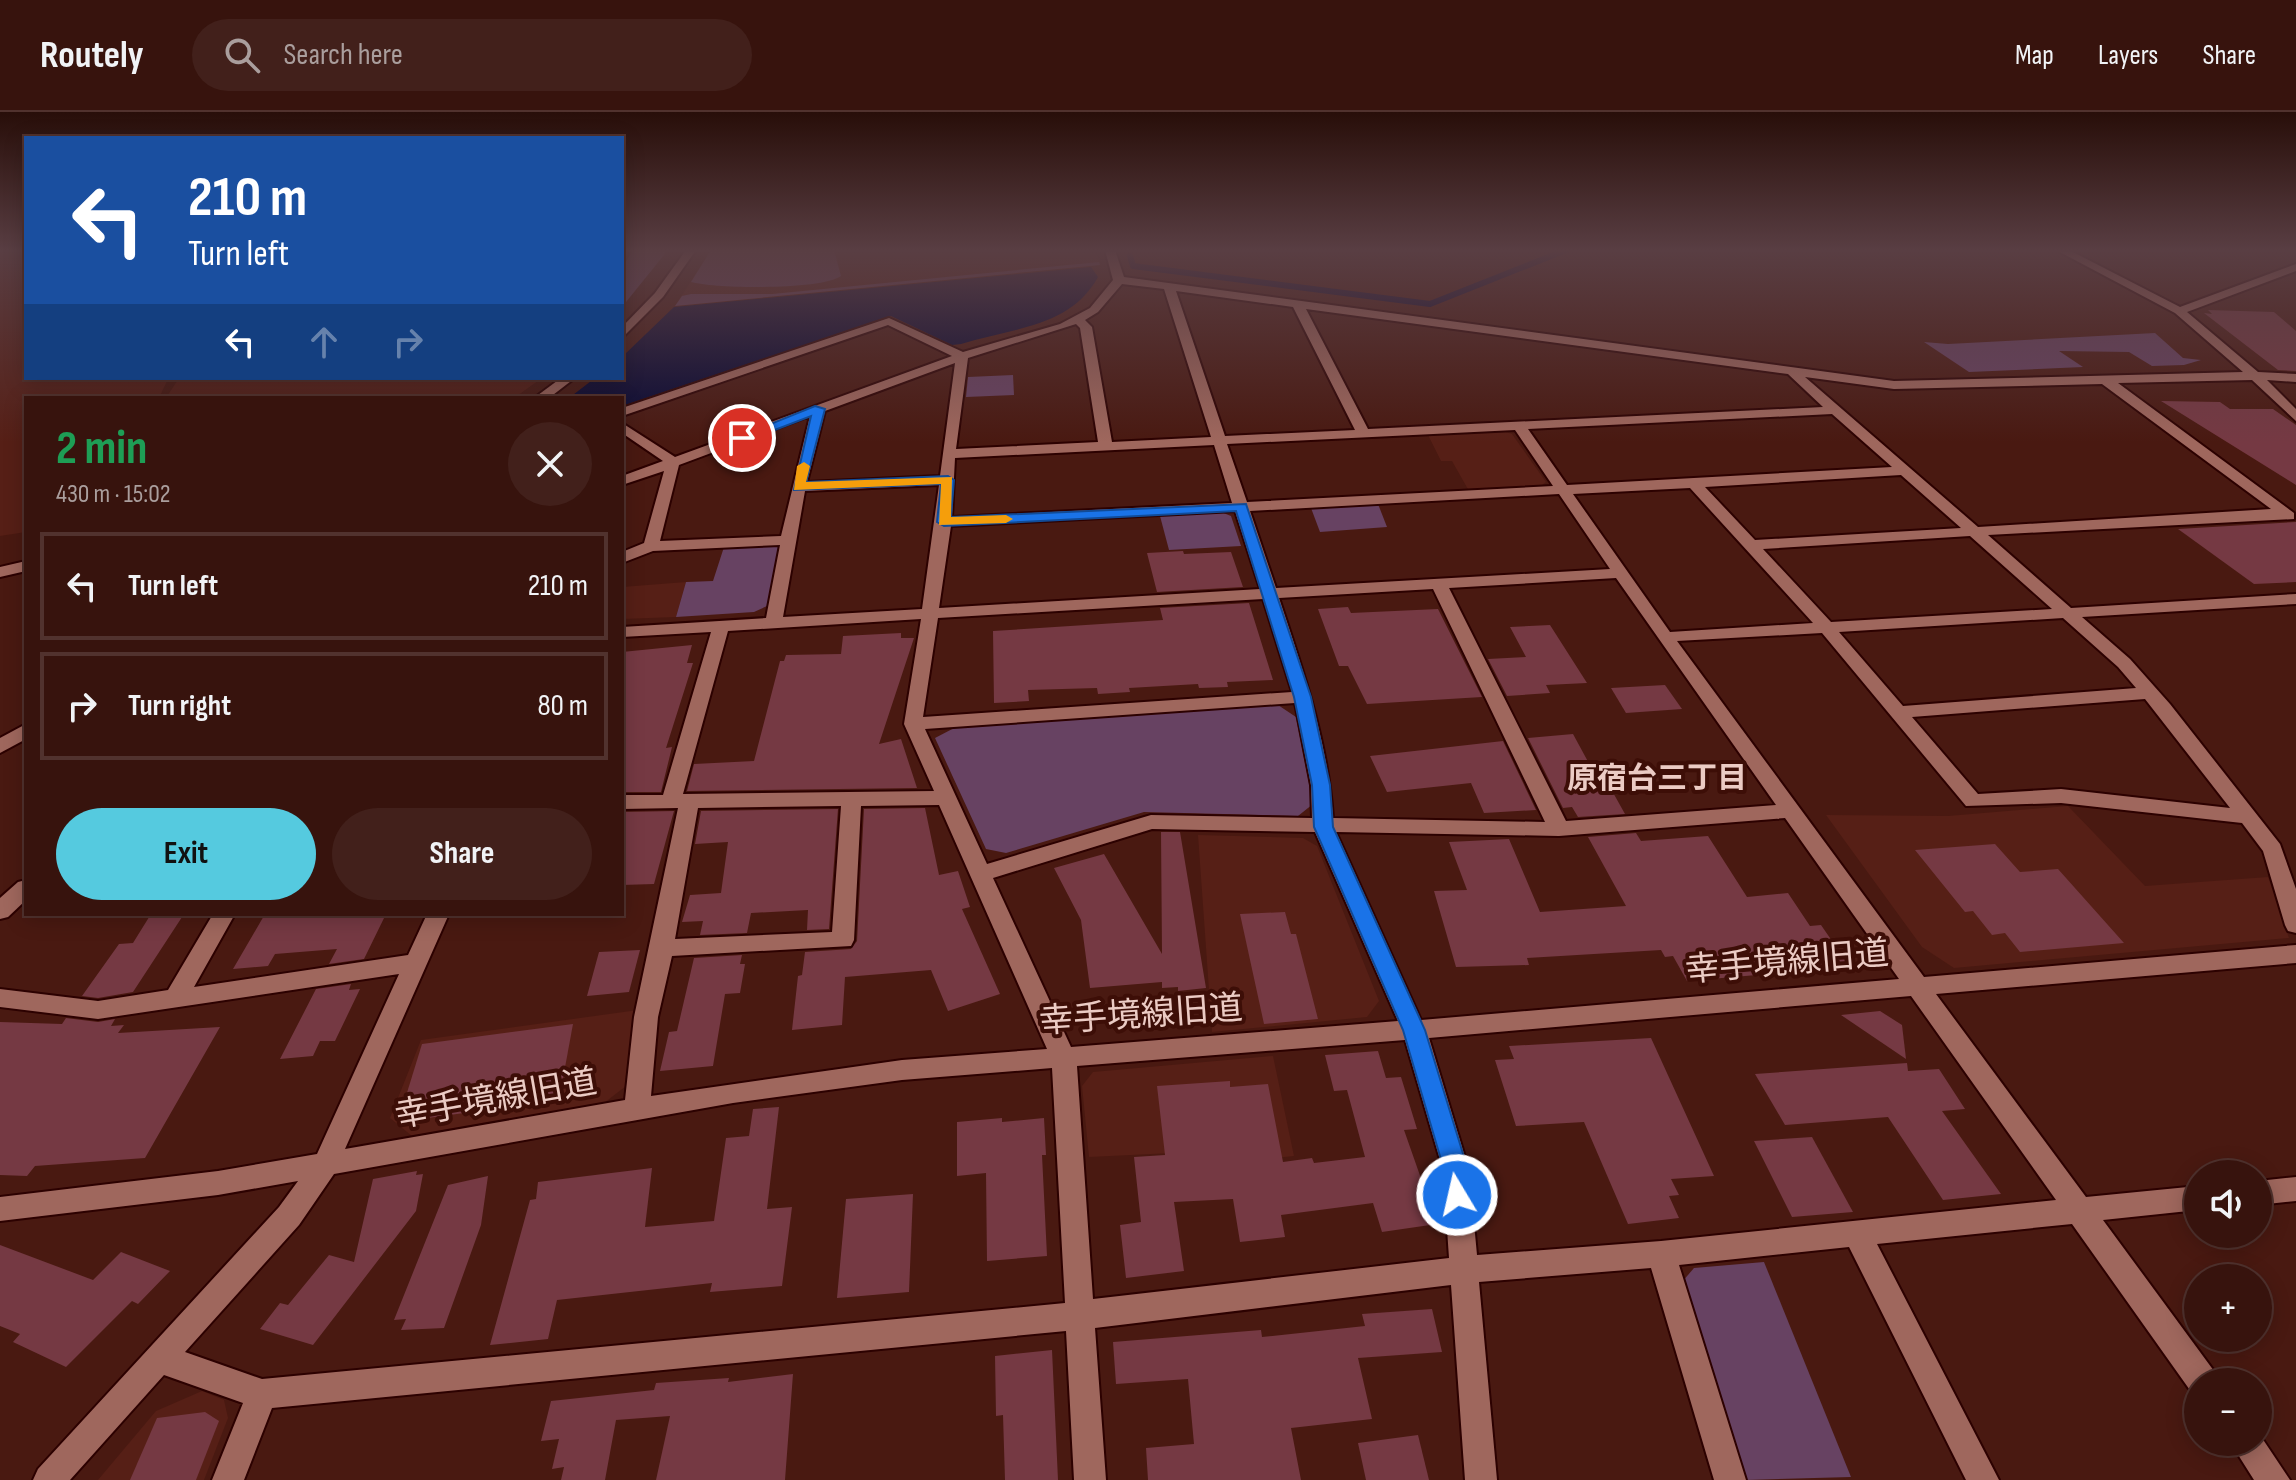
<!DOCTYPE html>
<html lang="en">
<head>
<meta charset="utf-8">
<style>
  :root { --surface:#37130d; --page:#42201b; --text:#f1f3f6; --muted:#aa9e9d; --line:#51322e; --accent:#55cadf }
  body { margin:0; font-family:"Sofia Sans Condensed","Noto Sans JP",sans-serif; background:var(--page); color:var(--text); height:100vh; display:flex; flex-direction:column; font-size:30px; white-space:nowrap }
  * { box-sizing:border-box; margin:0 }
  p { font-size:26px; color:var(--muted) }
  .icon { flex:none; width:44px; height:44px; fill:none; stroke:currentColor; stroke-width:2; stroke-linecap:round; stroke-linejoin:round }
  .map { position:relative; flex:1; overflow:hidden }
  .panel { position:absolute; left:24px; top:284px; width:600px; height:520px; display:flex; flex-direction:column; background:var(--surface); border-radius:0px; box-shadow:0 4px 20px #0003,0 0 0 2px var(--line) }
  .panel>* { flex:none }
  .banner { position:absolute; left:24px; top:24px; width:600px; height:244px; border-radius:0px; box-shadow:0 4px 20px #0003,0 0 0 2px var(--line); background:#1a4fa0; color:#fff; overflow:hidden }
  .tools { position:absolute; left:2184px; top:1048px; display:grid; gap:16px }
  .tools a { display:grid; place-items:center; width:88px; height:88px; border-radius:50%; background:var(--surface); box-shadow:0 4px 20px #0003,0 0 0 2px var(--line); font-size:40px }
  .pin { position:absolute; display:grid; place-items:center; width:68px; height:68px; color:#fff; margin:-34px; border:4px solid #fff; border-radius:50%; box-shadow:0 2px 8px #0007 }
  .me { position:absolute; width:88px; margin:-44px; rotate:351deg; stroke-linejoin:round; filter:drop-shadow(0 0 6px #0008) }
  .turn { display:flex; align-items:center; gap:28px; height:168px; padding:0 32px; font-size:36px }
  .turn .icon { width:104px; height:104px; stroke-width:2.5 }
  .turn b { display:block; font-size:56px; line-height:68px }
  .lanes { display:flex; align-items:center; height:76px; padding:0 32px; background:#0003; justify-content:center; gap:40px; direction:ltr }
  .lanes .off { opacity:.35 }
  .round { display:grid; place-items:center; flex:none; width:84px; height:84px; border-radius:42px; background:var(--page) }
  .overview { display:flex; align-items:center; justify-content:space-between; height:136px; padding:0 32px }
  h1 { font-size:48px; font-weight:700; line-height:60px; color:#1e9e55 }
  .primary-button { display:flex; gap:16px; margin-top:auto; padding:16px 32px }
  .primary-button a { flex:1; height:92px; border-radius:48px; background:var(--accent); color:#111; font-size:32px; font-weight:700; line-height:92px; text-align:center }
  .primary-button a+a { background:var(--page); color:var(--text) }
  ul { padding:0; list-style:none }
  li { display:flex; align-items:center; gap:24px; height:108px; margin:0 16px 12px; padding:0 16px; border:4px solid var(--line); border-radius:0px }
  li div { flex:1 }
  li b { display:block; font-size:30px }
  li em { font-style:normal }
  header { display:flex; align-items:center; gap:48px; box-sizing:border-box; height:112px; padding:0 40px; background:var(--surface); border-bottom:2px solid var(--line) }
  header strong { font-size:38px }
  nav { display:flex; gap:44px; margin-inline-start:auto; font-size:28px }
  .search { width:560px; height:72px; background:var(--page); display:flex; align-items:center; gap:20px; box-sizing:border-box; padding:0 28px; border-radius:44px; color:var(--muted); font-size:30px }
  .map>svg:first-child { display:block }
  .built { fill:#561f16 }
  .green { fill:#674262 }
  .water { fill:#060834 }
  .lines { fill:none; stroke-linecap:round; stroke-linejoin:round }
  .stream { stroke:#060834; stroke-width:6 }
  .building { fill:#753943 }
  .minor-casing { stroke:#2c0100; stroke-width:4 }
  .minor { fill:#9f675d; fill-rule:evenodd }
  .route { fill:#1a73e8; stroke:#114b97; stroke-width:2 }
  .slow { fill:#f59e0b }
  .labels { text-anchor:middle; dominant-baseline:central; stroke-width:8; stroke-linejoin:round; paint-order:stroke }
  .neighbourhood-label { font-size:30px; font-weight:bold; fill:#ebcbc4; stroke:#3d0e07 }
  .near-street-label { font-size:34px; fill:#ebcbc4; stroke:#3d0e07 }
</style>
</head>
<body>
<header>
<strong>Routely</strong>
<div class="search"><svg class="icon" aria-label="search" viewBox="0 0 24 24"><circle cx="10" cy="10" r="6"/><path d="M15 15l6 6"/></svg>Search here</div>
<nav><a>Map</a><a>Layers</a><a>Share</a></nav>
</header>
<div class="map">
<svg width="2296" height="1368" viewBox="0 0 2296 1368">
  <rect width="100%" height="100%" fill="#491911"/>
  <g class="built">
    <polygon points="0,138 26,138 26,266 542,266 514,286 166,286 179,266 167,269 159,286 26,286 26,420 0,424"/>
    <polygon points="711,138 1095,138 1100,153 675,194"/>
    <polygon points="1500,318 1512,322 1546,370 1541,374 1469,379 1452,349 1441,349 1427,321"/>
    <polygon points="686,470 676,505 622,507 622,475"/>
    <polygon points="2068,694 2145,774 2268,765 2289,826 1954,856 1922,835 1826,703 1948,704"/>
    <polygon points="1198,723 1303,726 1317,734 1379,889 1367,905 1212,920"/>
    <polygon points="638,898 626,974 604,991 412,1024 390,1006 421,928"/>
    <polygon points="1273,944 1294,1044 1196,1054 1193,1040 1089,1045 1082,974 1093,960"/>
    <polygon points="202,1279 224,1288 228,1306 204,1368 98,1368 156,1299"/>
  </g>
  <g class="green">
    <polygon points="633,138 668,138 622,195 622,156"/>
    <path d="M711 138H834L841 164C822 178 716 177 691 170Z"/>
    <polygon points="1099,150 1100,153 675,194 682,184 691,182 772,182"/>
    <polygon points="2155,221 2183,246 2201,248 2184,253 2152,254 2129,240 2059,239 2083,255 1969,260 1924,230 1948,232"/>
    <polygon points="1013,263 1014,283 966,285 968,265"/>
    <polygon points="1378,392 1387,415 1320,420 1311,396"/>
    <polygon points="1221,400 1231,404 1241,434 1169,438 1160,404"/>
    <polygon points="773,432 779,435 767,494 754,500 676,505 686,470 713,469 724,435"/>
    <polygon points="1275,591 1296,605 1313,692 1298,704 1144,700 1006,741 986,737 935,626 958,614"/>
    <polygon points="1764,1150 1851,1365 1745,1368 1682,1170 1694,1156"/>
  </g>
  <path class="water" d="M1091 155 1098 165C1070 216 1011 216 961 232L952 233 891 204 622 294V286H569L595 266H622V245L674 195Z"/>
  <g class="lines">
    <polyline class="stream" points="1130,144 1133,154 1430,192 1566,138"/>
  </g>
  <g class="building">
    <polygon points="2208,198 2274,200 2296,219 2296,259 2278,258 2204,201 2212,202"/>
    <polygon points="2161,289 2220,290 2230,297 2273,297 2296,313 2296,373"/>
    <polygon points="2296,410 2296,470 2254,472 2178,417"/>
    <polygon points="1183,439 1184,442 1231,440 1243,475 1157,480 1147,441"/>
    <polygon points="1249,491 1273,568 1227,570 1228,575 1199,576 1198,572 1129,576 1130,580 1098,582 1097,576 1028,578 1029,589 994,591 993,519 1163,508 1160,496"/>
    <polygon points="1348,495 1351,501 1438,497 1482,585 1367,592 1348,554 1339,554 1318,497"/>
    <polygon points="1550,513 1587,571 1546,573 1550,581 1507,584 1488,547 1526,545 1510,515"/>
    <polygon points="901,521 901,526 914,526 879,632 901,627 917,676 687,679 694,652 754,649 780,549 784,549 786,543 841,542 843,524"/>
    <polygon points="692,533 687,551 693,551 666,636 672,635 661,680 622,680 622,540"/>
    <polygon points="1665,573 1682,597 1626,601 1611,576"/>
    <polygon points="1573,622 1598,668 1606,668 1625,702 1578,705 1572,695 1563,696 1528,626"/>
    <polygon points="1503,629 1536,698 1484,701 1471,671 1387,680 1370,644"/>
    <polygon points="925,696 939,763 958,759 970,795 962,797 1000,882 948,899 931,858 845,865 842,913 792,918 798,864 802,863 805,840 851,837 857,829 864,697"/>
    <polygon points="838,697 829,817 807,818 808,798 751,801 747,821 700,823 703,809 682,810 690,783 721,781 728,730 695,732 701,699"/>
    <polygon points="674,699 654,772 622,773 622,700"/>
    <polygon points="1161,720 1180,720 1206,876 1178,879 1178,875 1162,876 1162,870 1090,876 1081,808 1054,756 1104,742 1162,842"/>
    <polygon points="1636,721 1641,729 1708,724 1747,785 1788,781 1810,814 1821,813 1850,855 1687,869 1673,844 1665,845 1661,838 1527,846 1529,853 1456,855 1434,779 1467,778 1449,730 1509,727 1540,800 1626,794 1588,725"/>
    <polygon points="1995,732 2020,760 2058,757 2124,831 2020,840 2005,821 1992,823 1973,799 1965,800 1915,738"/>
    <polygon points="1285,800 1291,822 1296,822 1318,907 1264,912 1240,802"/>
    <polygon points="151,802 184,802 133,880 98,886 82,884 119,832 133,831"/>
    <polygon points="265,802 386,802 364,847 329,852 337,837 275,842 268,854 233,857"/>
    <polygon points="640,838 629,880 587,884 599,840"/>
    <polygon points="742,843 740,852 745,852 740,881 725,882 713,954 660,959 669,920 677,919 694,846"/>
    <polygon points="351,872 349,878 360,877 335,929 320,929 313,944 280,947 316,877"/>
    <polygon points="1880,899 1902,913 1906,947 1841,903"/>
    <polygon points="66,906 98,910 115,907 111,914 124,913 118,921 220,915 145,1046 35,1054 27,1064 0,1063 0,910 62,912"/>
    <polygon points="573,912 559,988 398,1010 422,932"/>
    <polygon points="1651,926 1714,1064 1671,1067 1679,1083 1669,1084 1679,1106 1628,1112 1584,1010 1516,1014 1495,948 1514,947 1509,934"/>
    <polygon points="1378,939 1386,966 1401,965 1417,1017 1404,1018 1437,1112 1382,1120 1373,1091 1281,1103 1285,1125 1240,1130 1233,1087 1174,1090 1184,1159 1126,1166 1120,1113 1141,1110 1134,1045 1165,1043 1157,974 1230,969 1230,975 1268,972 1283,1050 1312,1046 1314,1051 1365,1045 1347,978 1334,979 1325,943"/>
    <polygon points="1907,951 1908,959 1939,957 1965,997 1942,999 2001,1082 1943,1088 1888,1005 1785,1013 1755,962"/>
    <polygon points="779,995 767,1097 792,1095 782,1174 710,1180 712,1171 557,1188 548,1227 490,1233 530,1088 536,1087 538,1070 652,1056 645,1115 714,1109 726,1026 749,1024 753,997"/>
    <polygon points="1002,1006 1002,1010 1044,1006 1046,1043 1042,1043 1047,1144 987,1149 986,1061 957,1064 957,1010"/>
    <polygon points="1812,1025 1853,1100 1792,1105 1754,1029"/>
    <polygon points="417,1059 416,1063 423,1062 416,1099 313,1233 260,1217 280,1191 288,1193 329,1143 354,1150 373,1067"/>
    <polygon points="488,1064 481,1113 444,1216 401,1218 406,1207 394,1208 448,1073"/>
    <polygon points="913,1082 909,1180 837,1186 846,1087"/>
    <polygon points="0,1133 93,1168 121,1140 170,1159 138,1192 132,1189 66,1255 13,1230 20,1222 0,1214"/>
    <polygon points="1432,1197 1442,1240 1358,1246 1372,1307 1291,1316 1301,1368 1148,1368 1146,1336 1194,1332 1188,1267 1116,1272 1113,1230 1261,1218 1262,1225 1365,1214 1362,1202"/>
    <polygon points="1052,1238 1058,1368 1005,1368 1003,1303 996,1304 995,1244"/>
    <polygon points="793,1262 785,1368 656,1368 670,1304 616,1308 605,1368 561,1368 564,1355 552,1357 559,1327 541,1329 551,1289 654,1278 656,1271 729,1266 728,1270"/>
    <polygon points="205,1300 219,1309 196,1368 130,1368 157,1306"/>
    <polygon points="1418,1323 1429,1368 1366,1368 1358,1331"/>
  </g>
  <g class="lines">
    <g class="minor-casing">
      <g id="minor">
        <polygon points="686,138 696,138 663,185 622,226 622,215 655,181"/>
        <path d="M1105 138H1115L1124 165 1894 269 2243 260 2175 201 2056 138H2069L2180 195 2296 152V159L2187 200 2258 260 2296 262V270L2267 268 2296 297V309L2252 268 2118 271 2294 401V407L1988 423 2071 496 2296 482V492L2082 505 2130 547 2170 592 2280 732 2296 777V821L2288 819 2285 813 2263 739 2242 711 2061 691 1966 694 1822 521 1677 529 1924 865 2296 833V851L1936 882 2086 1085 2198 1074V1098L2103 1108 2214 1259 2218 1270H2198V1283L2192 1281 2072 1112 1877 1132 1999 1368H1966L1849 1135 1679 1153 1746 1368H1714L1651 1156 1479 1170 1497 1368H1465L1451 1173 1095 1216 1106 1368H1074L1066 1219 272 1296 244 1368H212L243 1291 164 1263 70 1368H33L38 1357 279 1095 298 1069 218 1083 0 1109V1085L218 1059 317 1042 399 862 98 907 0 895V877L98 889 168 878 213 802H235L194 875 408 843 427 802H449L345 1037 625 988 634 905 678 696 622 697V683H663L711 520 622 525V515L766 506 780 433 653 439 622 451V440L644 431 664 359 622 373V364L663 349 622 321V311L675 345 952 244 888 213 622 304V296L889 206 963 240 1060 212 1090 196 1113 168ZM1122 172 1164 177 1211 325 1112 330 1092 215 1085 208 1098 200ZM1176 179 1293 195 1355 318 1225 324ZM1306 197 1788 262 1823 295 1368 317ZM1076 212 1080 216 1098 330 956 337 968 246ZM955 251 940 364 807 370 825 299ZM1805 265 1894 277 2102 272 2271 397 1978 415ZM1832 302 1892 355 1567 373 1528 317ZM810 304 781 424 660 429 679 353ZM1515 318 1553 374 1247 390 1227 332ZM1214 333 1232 391 952 405 955 346ZM1901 363 1961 416 1755 428 1705 375ZM939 373 922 497 783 505 805 379ZM1690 376 1813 511 1670 520 1573 382ZM1559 382 1610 457 1276 476 1250 399ZM1235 399 1260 477 939 496 951 414ZM1970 424 2052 497 1831 510 1763 437ZM1616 466 1776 693 1566 709 1449 476ZM1433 477 1545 710 1333 706C1328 630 1303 558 1279 486ZM1263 487 1292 580 923 605 938 506ZM2063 506 2118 555 2136 576 1903 594 1839 520ZM921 507 904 612 934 679 683 682 728 519ZM2145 587 2230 696 2061 677 1978 682 1912 605ZM1295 591 1311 673 1312 706 1151 703 987 752 925 617ZM939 693 1047 937 902 948 651 984 658 905 672 844 851 834 854 828 861 694ZM841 694 832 820 675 827 698 696ZM1785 706 1899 867 1421 908 1336 720 1559 724ZM1152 717 1315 720 1398 909 1071 935 993 766ZM1911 884 2056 1088 1661 1129 1477 1143 1469 1058 1429 926ZM1405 928 1443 1058 1449 1146 1093 1187 1077 954ZM1052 956 1065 1191 262 1267 185 1240 299 1113 334 1062 733 991 902 968Z"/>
        <polygon points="561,266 575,266 549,286 534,286"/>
        <polygon points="26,449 26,459 0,465 0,455"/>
        <polygon points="26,612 26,627 0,641 0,626"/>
        <polygon points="26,768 26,788 8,805 0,807 0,786 18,770"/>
        <polygon points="2296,1065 2296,1089 2258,1093 2258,1069"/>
        <polygon points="2258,1320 2290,1368 2254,1368 2230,1330 2258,1330"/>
      </g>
    </g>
    <use href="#minor" class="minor"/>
  </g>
  <linearGradient id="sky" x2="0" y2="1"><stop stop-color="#280e09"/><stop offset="0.42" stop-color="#593e43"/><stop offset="1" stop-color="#593e43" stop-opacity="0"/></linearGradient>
  <rect width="2296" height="330" fill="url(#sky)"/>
  <polygon class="route" points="815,294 825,297 806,370 948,364 954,368 951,405 1246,392 1311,585 1330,673 1333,715 1425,918 1468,1058 1470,1083 1466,1091 1457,1094 1449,1091 1444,1058 1403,918 1314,715 1312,673 1294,585 1236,399 944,414 937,410 941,372 794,378 811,304 746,329 736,326"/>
  <polygon class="slow" points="804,350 810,354 806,370 952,365 951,405 1006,403 1013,407 1006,411 939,413 941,372 794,378 797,354"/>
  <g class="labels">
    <g class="neighbourhood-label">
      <text x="1657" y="667">原宿台三丁目</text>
    </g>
    <g class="near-street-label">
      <text transform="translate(1787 850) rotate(-5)">幸手境線旧道</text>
      <text transform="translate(1141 903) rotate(-4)">幸手境線旧道</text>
      <text transform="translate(496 987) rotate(-10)">幸手境線旧道</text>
    </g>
  </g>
</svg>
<div class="tools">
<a><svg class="icon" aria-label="sound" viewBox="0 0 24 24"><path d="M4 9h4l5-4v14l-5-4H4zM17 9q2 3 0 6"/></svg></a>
<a>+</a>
<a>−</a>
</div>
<div class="pin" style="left:742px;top:326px;background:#d93025"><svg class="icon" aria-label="arrive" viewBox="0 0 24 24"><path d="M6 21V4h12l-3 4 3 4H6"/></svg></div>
<svg class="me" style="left:1457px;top:1083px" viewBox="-20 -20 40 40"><circle r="17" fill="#1a73e8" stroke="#fff" stroke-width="3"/><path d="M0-11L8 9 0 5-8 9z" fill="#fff"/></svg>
<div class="banner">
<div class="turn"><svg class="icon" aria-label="left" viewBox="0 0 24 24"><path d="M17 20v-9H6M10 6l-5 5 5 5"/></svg><div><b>210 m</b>Turn left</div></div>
<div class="lanes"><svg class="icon" aria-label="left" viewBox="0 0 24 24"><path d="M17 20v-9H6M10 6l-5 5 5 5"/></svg><svg class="icon off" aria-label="ahead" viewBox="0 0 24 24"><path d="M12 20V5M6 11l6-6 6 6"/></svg><svg class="icon off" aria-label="right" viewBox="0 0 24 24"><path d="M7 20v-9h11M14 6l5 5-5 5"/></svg></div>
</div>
<section class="panel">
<div class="overview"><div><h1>2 min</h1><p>430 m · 15:02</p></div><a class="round"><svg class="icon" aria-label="close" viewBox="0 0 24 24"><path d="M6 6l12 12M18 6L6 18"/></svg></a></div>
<ul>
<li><svg class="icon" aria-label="left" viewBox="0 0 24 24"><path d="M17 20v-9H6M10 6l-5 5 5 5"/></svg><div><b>Turn left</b></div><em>210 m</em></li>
<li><svg class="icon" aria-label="right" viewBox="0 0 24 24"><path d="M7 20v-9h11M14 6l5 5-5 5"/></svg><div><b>Turn right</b></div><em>80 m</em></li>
</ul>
<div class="primary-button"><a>Exit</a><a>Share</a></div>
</section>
</div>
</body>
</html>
